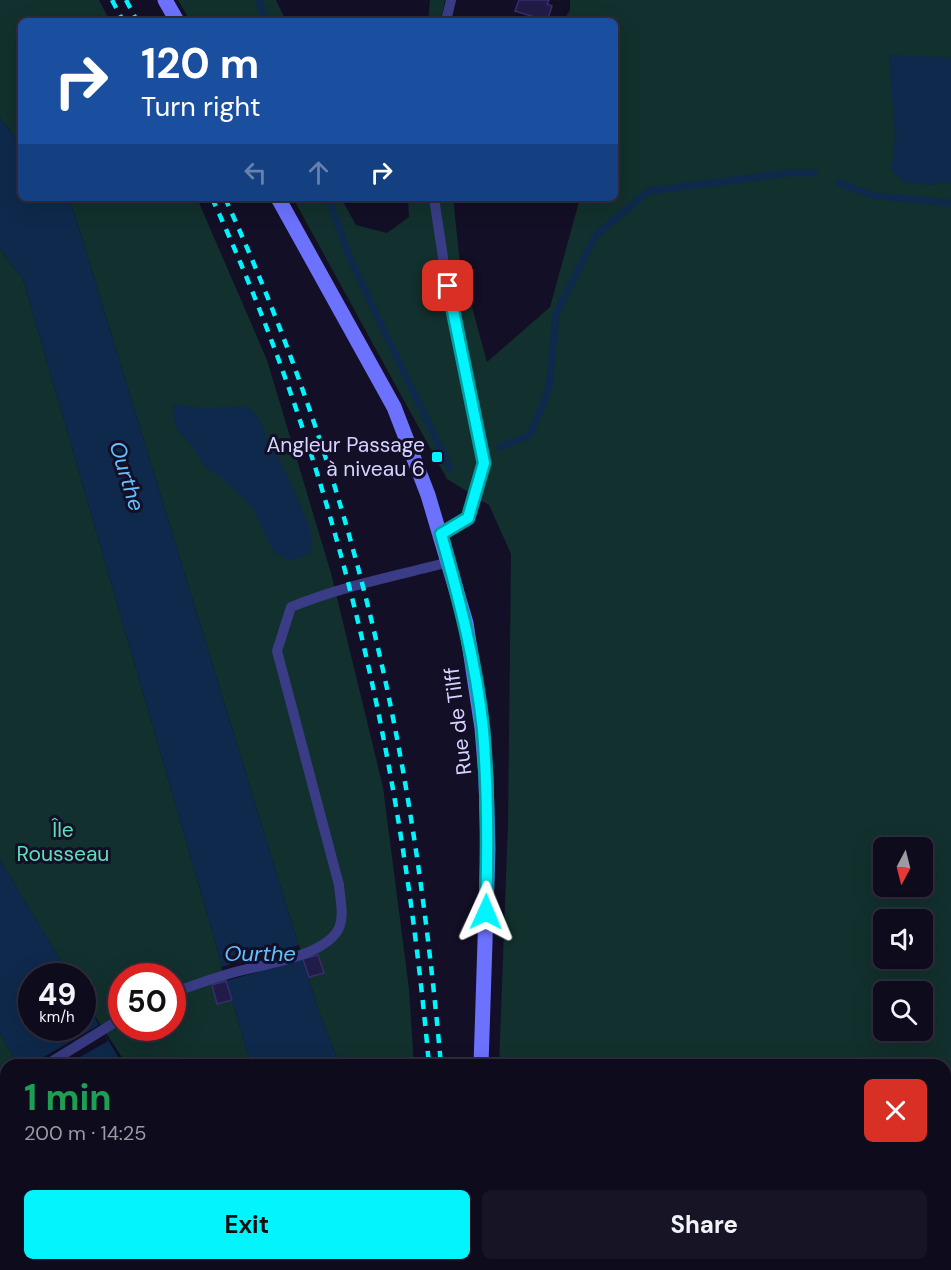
<!DOCTYPE html>
<html lang="en">
<head>
<meta charset="utf-8">
<style>
  :root { --surface:#0e0b1c; --page:#171425; --text:#f1f3f6; --muted:#9b9ba3; --line:#2e2b3b; --accent:#02f4fd }
  body { margin:0; font-family:"DM Sans",sans-serif; background:var(--page); color:var(--text); height:100vh; display:flex; flex-direction:column; font-size:22px; white-space:nowrap }
  * { box-sizing:border-box; margin:0 }
  p { font-size:20px; color:var(--muted) }
  .icon { flex:none; width:33px; height:33px; fill:none; stroke:currentColor; stroke-width:2; stroke-linecap:round; stroke-linejoin:round }
  .map { position:relative; flex:1; overflow:hidden }
  .drawer { position:absolute; left:0px; top:1059px; width:951px; height:212px; display:flex; flex-direction:column; background:var(--surface); border-radius:18px 18px 0 0; box-shadow:0 6px 24px #0002,0 0 0 2px var(--line) }
  .drawer>* { flex:none }
  .guide { position:absolute; left:18px; top:18px; width:600px; height:183px; border-radius:9px; box-shadow:0 6px 24px #0002,0 0 0 2px var(--line); background:#1a4fa0; color:#fff; overflow:hidden }
  .needle { width:39px; rotate:187deg }
  .fabs { position:absolute; left:873px; top:837px; display:grid; gap:12px }
  .fabs a { display:grid; place-items:center; width:60px; height:60px; border-radius:9px; background:var(--surface); box-shadow:0 6px 24px #0002,0 0 0 2px var(--line); font-size:30px }
  .speed { position:absolute; left:18px; top:963px; display:flex; gap:12px; font-size:30px; font-weight:700; text-align:center }
  .speed>* { display:grid; place-content:center; width:78px; height:78px; border-radius:50%; background:var(--surface); box-shadow:0 6px 24px #0002,0 0 0 2px var(--line); line-height:1 }
  .speed small { font-size:15px; font-weight:400 }
  .speed .limit { border:9px solid #d22; background:#fff; color:#111 }
  .pin { position:absolute; display:grid; place-items:center; width:51px; height:51px; color:#fff; margin:-26px; border-radius:12px; box-shadow:0 3px 9px #0006 }
  .me { position:absolute; width:66px; margin:-33px; rotate:1deg; stroke-linejoin:round; filter:drop-shadow(0 0 4px #0008) }
  .turn { display:flex; align-items:center; gap:21px; height:126px; padding:0 24px; font-size:27px }
  .turn .icon { width:78px; height:78px; stroke-width:2.5 }
  .turn b { display:block; font-size:42px; line-height:51px }
  .lanes { display:flex; align-items:center; height:57px; padding:0 24px; background:#0003; justify-content:center; gap:30px; direction:ltr }
  .lanes .off { opacity:.35 }
  .round { display:grid; place-items:center; flex:none; width:63px; height:63px; border-radius:9px; background:var(--page) }
  .summary { display:flex; align-items:center; justify-content:space-between; height:102px; padding:0 24px }
  h1 { font-size:36px; font-weight:700; line-height:45px; color:#1e9e55 }
  .primary-button { display:flex; gap:12px; margin-top:auto; padding:12px 24px }
  .primary-button a { flex:1; height:69px; border-radius:9px; background:var(--accent); color:#111; font-size:24px; font-weight:700; line-height:69px; text-align:center }
  .primary-button a+a { background:var(--page); color:var(--text) }
  .map>svg:first-child { display:block }
  .green { fill:#12302d; fill-rule:evenodd }
  .water { fill:#0e294b }
  .pier { fill:#120f26 }
  .lines { fill:none; stroke-linecap:round; stroke-linejoin:round }
  .stream { stroke:#0e294b; stroke-width:7 }
  .building { fill:#211b47; stroke:#372d73; stroke-width:1.5 }
  .service { stroke:#3a3c85; stroke-width:10 }
  .secondary { stroke:#6c72fe; stroke-width:15 }
  .rail { stroke:#02f4fd; stroke-width:4.5; stroke-dasharray:9 8; stroke-linecap:butt }
  .route-casing { stroke:#019fa4; stroke-width:15 }
  .route { stroke:#02f4fd; stroke-width:10 }
  .poi-dot { fill:#02f4fd; stroke:#120f26; stroke-width:2 }
  .labels { text-anchor:middle; dominant-baseline:central; stroke-width:6; stroke-linejoin:round; paint-order:stroke }
  .poi-label { font-size:21px; fill:#d6d4ff; stroke:#120f26; text-anchor:end }
  .street-label { font-size:21px; fill:#d6d4ff; stroke:#120f26 }
  .park-label { font-size:21px; fill:#60dfb7; stroke:#120f26 }
  .water-label { font-size:22px; font-style:italic; fill:#63c0fe; stroke:#120f26 }
</style>
</head>
<body>
<div class="map">
<svg width="951" height="1270" viewBox="0 0 951 1270">
  <rect width="100%" height="100%" fill="#120f26"/>
  <g class="green">
    <polygon points="0,0 99,0 110,21 21,21 21,144 0,118"/>
    <polygon points="178,0 276,0 286,21 190,21"/>
    <polygon points="430,0 445,0 441,21 428,21"/>
    <path d="M570 0H951V1270H485V1264H945V1065H499L508 824 511 554 489 505 447 479 293 198H341L356 225 387 233 409 217 408 198H453L460 263 487 362 550 307 580 198H615V21H563L570 10ZM884 848H922V886H884ZM884 920H922V958H884ZM884 992H922V1030H884Z"/>
    <polygon points="65,198 197,198 267,360 331,573 383,787 409,989 414,1065 340,1065 319,1012 73,209"/>
    <path d="M0 249 23 279 251 1065H127L83 998 82 976H70L0 860ZM122 976H172V1028H122Z"/>
    <polygon points="0,1033 18,1065 6,1065 6,1171 0,1162"/>
    <polygon points="0,1240 6,1240 6,1264 126,1264 129,1270 0,1270"/>
  </g>
  <g class="water">
    <polygon points="889,55 948,57 951,59 951,182 931,185 905,183 891,171 895,136"/>
    <polygon points="0,118 21,144 21,198 65,198 73,209 319,1012 340,1065 251,1065 23,279 0,249"/>
    <polygon points="173,404 206,408 249,406 260,420 269,443 284,468 310,527 312,552 291,561 274,553 252,507 224,480 205,467 190,444 175,426"/>
    <polygon points="0,860 70,976 32,976 32,1028 82,1028 83,998 123,1065 18,1065 0,1033"/>
    <polygon points="126,1265 382,1265 380,1270 129,1270"/>
  </g>
  <g class="pier">
    <polygon points="299,945 303,959 226,981 221,967"/>
    <polygon points="99,1025 108,1041 66,1065 30,1065"/>
  </g>
  <g class="lines">
    <g class="stream">
      <polyline points="259,0 266,21"/>
      <polyline points="839,183 875,196 951,203"/>
      <polyline points="328,198 351,261 450,469"/>
      <polyline points="500,447 530,435 549,389 556,313 596,235 649,191 788,173 814,173"/>
    </g>
  </g>
  <g class="building">
    <polygon points="519,0 549,0 547,4 552,6 547,21 515,11"/>
    <polygon points="318,955 324,973 309,977 303,959"/>
    <polygon points="226,981 232,1000 217,1004 212,985"/>
  </g>
  <g class="lines">
    <g class="service">
      <polyline points="446,21 451,0"/>
      <polyline points="434,198 444,264 484,463 468,518 441,534"/>
      <path d="M172 993C190 987 207 980 225 975 255 965 321 959 338 930 345 917 340 899 339 885L277 651 291 607C342 586 396 576 449 562"/>
      <polyline points="46,1065 122,1018"/>
      <polyline points="0,1094 6,1090"/>
    </g>
    <g class="secondary">
      <polyline points="165,0 177,21"/>
      <polyline points="278,198 394,407 428,495 466,623 482,728 486,778 488,849 481,1065"/>
      <polyline points="473,1270 473,1264"/>
    </g>
    <g class="rail">
      <polyline points="112,0 123,21"/>
      <polyline points="126,0 137,21"/>
      <path d="M212 198C339 475 402 762 429 1065"/>
      <path d="M225 198C288 336 339 483 374 631 408 773 428 919 441 1065"/>
      <polyline points="436,1270 436,1264"/>
      <polyline points="448,1270 448,1264"/>
    </g>
  </g>
  <g class="lines">
    <g class="route-casing">
      <path id="route" d="M448 286 484 463 468 518 441 534C459 598 476 663 483 730 488 791 488 852 486 912"/>
    </g>
    <use href="#route" class="route"/>
  </g>
  <rect class="poi-dot" x="431" y="451" width="12" height="12" rx="3"/>
  <g class="labels">
    <g class="poi-label">
      <text x="425" y="445">Angleur Passage<tspan x="425" dy="24">à niveau 6</tspan></text>
    </g>
    <g class="street-label">
      <text transform="translate(458 721) rotate(-97)">Rue de Tilff</text>
    </g>
    <g class="park-label">
      <text x="63" y="830">Île<tspan x="63" dy="24">Rousseau</tspan></text>
    </g>
    <g class="water-label">
      <text transform="translate(127 476) rotate(73)">Ourthe</text>
      <text x="260" y="953">Ourthe</text>
    </g>
  </g>
</svg>
<div class="fabs">
<a><svg class="needle" viewBox="-14 -14 28 28"><path d="M0-13l5 13h-10z" fill="#e53935"/><path d="M0 13l5-13h-10z" fill="#9b9ba3"/></svg></a>
<a><svg class="icon" aria-label="sound" viewBox="0 0 24 24"><path d="M4 9h4l5-4v14l-5-4H4zM17 9q2 3 0 6"/></svg></a>
<a><svg class="icon" aria-label="search" viewBox="0 0 24 24"><circle cx="10" cy="10" r="6"/><path d="M15 15l6 6"/></svg></a>
</div>
<div class="speed"><div>49<small>km/h</small></div><div class="limit">50</div></div>
<div class="pin" style="left:448px;top:286px;background:#d93025"><svg class="icon" aria-label="arrive" viewBox="0 0 24 24"><path d="M6 21V4h12l-3 4 3 4H6"/></svg></div>
<svg class="me" style="left:486px;top:912px" viewBox="-20 -20 40 40"><path d="M0-17L14 15 0 8-14 15z" fill="#02f4fd" stroke="#fff" stroke-width="4"/></svg>
<div class="guide">
<div class="turn"><svg class="icon" aria-label="right" viewBox="0 0 24 24"><path d="M7 20v-9h11M14 6l5 5-5 5"/></svg><div><b>120 m</b>Turn right</div></div>
<div class="lanes"><svg class="icon off" aria-label="left" viewBox="0 0 24 24"><path d="M17 20v-9H6M10 6l-5 5 5 5"/></svg><svg class="icon off" aria-label="ahead" viewBox="0 0 24 24"><path d="M12 20V5M6 11l6-6 6 6"/></svg><svg class="icon" aria-label="right" viewBox="0 0 24 24"><path d="M7 20v-9h11M14 6l5 5-5 5"/></svg></div>
</div>
<section class="drawer">
<div class="summary"><div><h1>1 min</h1><p>200 m · 14:25</p></div><a class="round" style="background:#d93025;color:#fff"><svg class="icon" aria-label="close" viewBox="0 0 24 24"><path d="M6 6l12 12M18 6L6 18"/></svg></a></div>
<div class="primary-button"><a>Exit</a><a>Share</a></div>
</section>
</div>
</body>
</html>
